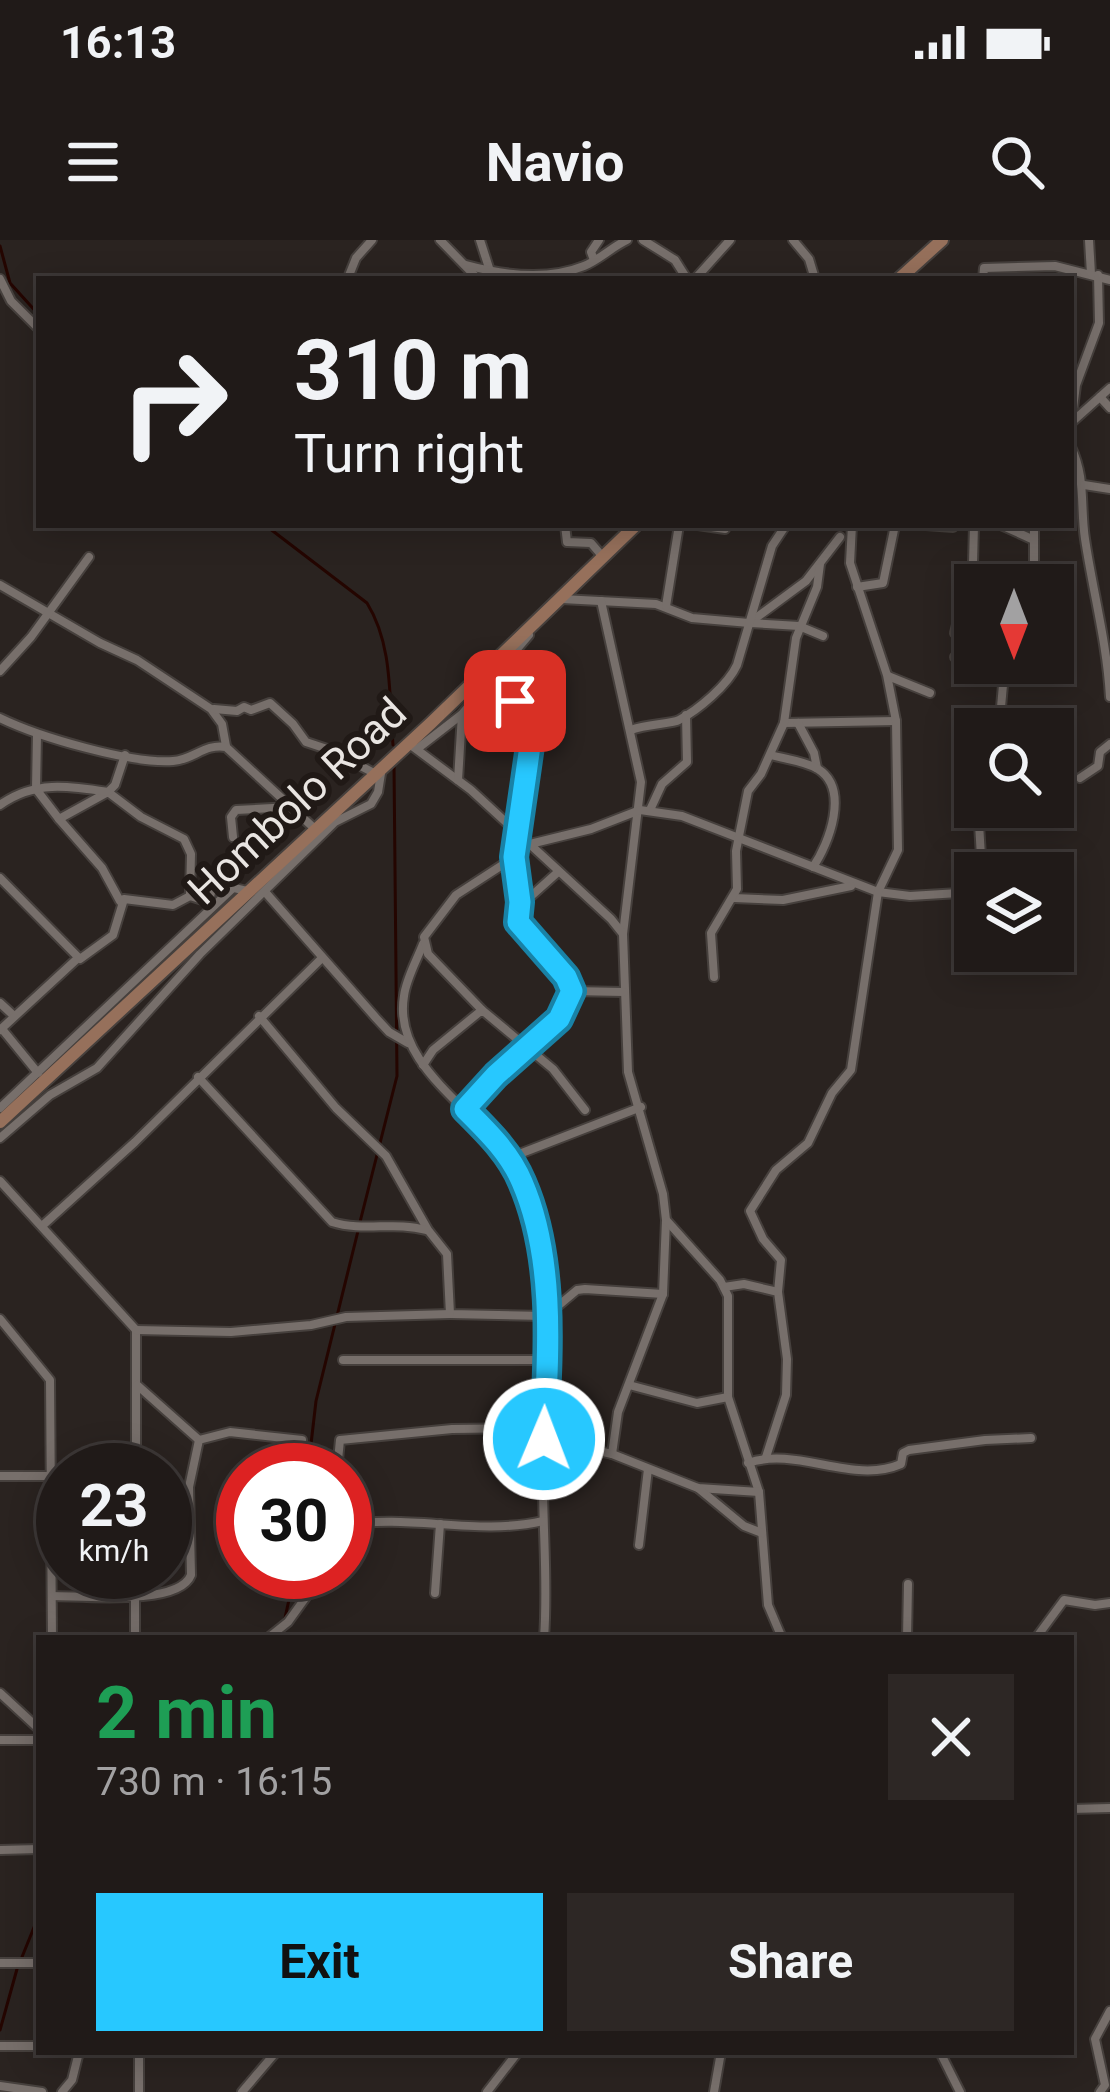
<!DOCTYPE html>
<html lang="en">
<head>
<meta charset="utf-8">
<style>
  :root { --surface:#201a18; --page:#2d2725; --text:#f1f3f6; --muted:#a2a1a2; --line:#3d3837; --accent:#27c8ff }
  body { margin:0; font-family:Roboto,sans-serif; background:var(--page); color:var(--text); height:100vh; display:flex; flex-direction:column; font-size:45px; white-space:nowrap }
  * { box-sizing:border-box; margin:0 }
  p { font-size:39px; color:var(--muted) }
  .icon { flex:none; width:66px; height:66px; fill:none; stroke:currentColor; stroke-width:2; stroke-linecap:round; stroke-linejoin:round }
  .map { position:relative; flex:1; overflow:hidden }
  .drawer { position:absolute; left:36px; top:1395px; width:1038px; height:420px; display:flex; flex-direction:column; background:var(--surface); border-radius:0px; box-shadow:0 6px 30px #0003,0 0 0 3px var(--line) }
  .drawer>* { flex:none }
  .top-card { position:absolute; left:36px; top:36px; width:1038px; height:252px; border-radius:0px; box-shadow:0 6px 30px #0003,0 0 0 3px var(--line); background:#201a18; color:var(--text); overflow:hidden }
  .needle { width:78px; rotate:180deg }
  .controls { position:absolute; left:954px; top:324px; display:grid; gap:24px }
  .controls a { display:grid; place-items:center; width:120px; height:120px; border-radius:0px; background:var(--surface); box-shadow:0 6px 30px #0003,0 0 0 3px var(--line); font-size:60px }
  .speed { position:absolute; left:36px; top:1203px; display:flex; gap:24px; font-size:60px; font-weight:700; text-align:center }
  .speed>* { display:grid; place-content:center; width:156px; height:156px; border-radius:50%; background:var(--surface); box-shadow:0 6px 30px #0003,0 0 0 3px var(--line); line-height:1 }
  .speed small { font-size:30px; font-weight:400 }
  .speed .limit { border:18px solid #d22; background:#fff; color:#111 }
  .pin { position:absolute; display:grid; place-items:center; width:102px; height:102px; color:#fff; margin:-51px; border-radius:24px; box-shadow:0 6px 18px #0006 }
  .me { position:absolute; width:132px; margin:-66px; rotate:1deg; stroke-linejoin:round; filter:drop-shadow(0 0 9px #0008) }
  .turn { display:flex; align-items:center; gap:42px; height:252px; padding:0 60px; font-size:54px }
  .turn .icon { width:156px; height:156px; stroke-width:2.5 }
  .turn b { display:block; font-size:84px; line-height:102px }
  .round { display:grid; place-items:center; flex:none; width:126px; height:126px; border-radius:0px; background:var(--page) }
  .head { display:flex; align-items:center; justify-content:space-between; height:204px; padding:0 60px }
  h1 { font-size:72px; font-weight:700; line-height:90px; color:#1e9e55 }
  .cta { display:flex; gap:24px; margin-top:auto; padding:24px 60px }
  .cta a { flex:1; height:138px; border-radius:0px; background:var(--accent); color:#111; font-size:48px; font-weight:700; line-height:138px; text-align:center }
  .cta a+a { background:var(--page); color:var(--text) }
  .status { display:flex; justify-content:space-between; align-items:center; height:84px; padding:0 60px; background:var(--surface); direction:ltr }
  .status svg { height:33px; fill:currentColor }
  header { display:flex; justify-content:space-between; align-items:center; height:156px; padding:0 60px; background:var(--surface); font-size:54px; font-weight:700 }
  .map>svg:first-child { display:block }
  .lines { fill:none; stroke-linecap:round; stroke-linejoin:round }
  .stream { stroke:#240500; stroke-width:3 }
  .street-casing { stroke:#46403d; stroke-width:12 }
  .secondary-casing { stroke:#46403d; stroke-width:16 }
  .street { stroke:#776f6b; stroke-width:8 }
  .secondary { stroke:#96705b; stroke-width:12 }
  .route-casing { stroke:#1982a6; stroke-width:30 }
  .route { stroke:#27c8ff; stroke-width:21 }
  .labels { text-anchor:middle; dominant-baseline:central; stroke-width:12; stroke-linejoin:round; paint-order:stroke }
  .street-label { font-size:42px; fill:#e9e5e2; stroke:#201916 }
</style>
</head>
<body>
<div class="status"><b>16:13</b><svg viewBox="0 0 49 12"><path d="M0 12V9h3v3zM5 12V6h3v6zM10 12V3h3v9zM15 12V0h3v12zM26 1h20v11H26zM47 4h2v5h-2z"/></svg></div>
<header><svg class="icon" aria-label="menu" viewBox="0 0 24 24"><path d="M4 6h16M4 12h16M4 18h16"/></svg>Navio<svg class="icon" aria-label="search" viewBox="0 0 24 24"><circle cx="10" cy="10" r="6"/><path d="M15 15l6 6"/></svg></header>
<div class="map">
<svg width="1110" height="1852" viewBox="0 0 1110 1852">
  <rect width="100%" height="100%" fill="#2a2320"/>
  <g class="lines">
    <g class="stream">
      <polyline points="0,6 10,43 39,75"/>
      <path d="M265 285 367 363C393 405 389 457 393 505"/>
      <polyline points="360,982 397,836 394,525"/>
      <polyline points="308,1230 316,1161 358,991"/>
      <polyline points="285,1378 295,1332"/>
      <polyline points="280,1398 281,1395"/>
      <polyline points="22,1717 39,1675"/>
      <polyline points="0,1790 17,1729"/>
    </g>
    <g class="street-casing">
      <g id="street">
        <polyline points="440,0 478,39"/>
        <polyline points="480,0 490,31"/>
        <polyline points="643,0 675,20 687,39"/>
        <polyline points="793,0 809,19 815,39"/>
        <polyline points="1089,0 1091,34"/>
        <polyline points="594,20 591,12 599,0"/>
        <path d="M466 25C503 35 547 41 584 26 599 20 612 7 627 0"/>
        <polyline points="348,38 356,18 372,0"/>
        <polyline points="0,39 11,61 39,89"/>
        <polyline points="695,39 730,0"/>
        <polyline points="983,39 984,28 1055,26 1110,40"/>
        <polyline points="1100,157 1110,168"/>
        <polyline points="1072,182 1110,148"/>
        <polyline points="1071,184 1076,145 1099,83 1098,35"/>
        <path d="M1071 207C1086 238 1080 266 1085 299 1093 352 1107 403 1110 457"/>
        <polyline points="1084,245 1110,249"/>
        <polyline points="565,285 567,302 591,303 603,317"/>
        <polyline points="698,285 725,289"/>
        <polyline points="926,285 953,287"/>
        <polyline points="974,285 973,323 969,335 985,345"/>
        <polyline points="1001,285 1034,300"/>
        <polyline points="1034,285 1034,345"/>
        <polyline points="0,345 100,403 137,420 211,469 222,484 226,506"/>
        <polyline points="857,347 883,343 895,285"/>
        <polyline points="562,359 656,364 692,378 749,383 806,341 840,297"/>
        <polyline points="601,361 641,542 623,694"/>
        <polyline points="666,366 679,285"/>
        <polyline points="750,383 799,386 823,396"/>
        <polyline points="955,393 969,335"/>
        <polyline points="955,417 975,416"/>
        <polyline points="504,427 530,506 524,563 517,591"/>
        <polyline points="0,431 31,397 89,317"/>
        <polyline points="888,436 930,453"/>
        <polyline points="214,469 237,471 244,467 251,470 270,463 293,484 306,502 330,510 374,533"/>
        <path d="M0 478C39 497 131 524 173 521 193 520 205 503 226 507L315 589"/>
        <polyline points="784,483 896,481"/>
        <polyline points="798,483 814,513 817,528"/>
        <polyline points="999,489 1005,423"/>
        <path d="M631 490C646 484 672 484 679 480 698 470 728 445 737 425L772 306 786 285"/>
        <polyline points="37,494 36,549 59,579 108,552 141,577 184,599 191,614 190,656"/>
        <polyline points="408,503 471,550 611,679 623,694 628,832 663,954 666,980 663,1054 618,1172 612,1214 544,1199"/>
        <polyline points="417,509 461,475"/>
        <path d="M771 515C785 519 805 521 818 529 850 549 829 604 813 627"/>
        <polyline points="1080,538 1098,526 1100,512 1110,504"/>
        <polyline points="458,540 462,474 529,395"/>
        <path d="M0 565C34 540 70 546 108 552L115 545 125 515"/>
        <polyline points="978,567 982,633"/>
        <polyline points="650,570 662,544 687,522 686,475"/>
        <polyline points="59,579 102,628 120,661"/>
        <polyline points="233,597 231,577 236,570 291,567"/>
        <polyline points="530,604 591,589 640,570 682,576 878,652 910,656 975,652"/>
        <polyline points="1051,633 1054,632"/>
        <polyline points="0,638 80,719 113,695 124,659 173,665 190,656 209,662 213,643 247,651"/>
        <polyline points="266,653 376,778 389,792 408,803"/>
        <polyline points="734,658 783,660 851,646"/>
        <polyline points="520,666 558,632"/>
        <path d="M423 704C417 720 406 739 404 756 391 834 496 877 523 943 561 1035 545 1145 543 1242 543 1295 548 1346 544 1398"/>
        <polyline points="714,737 711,693 737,649 736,611 748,551 761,534 784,483 796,398 817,347 820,324"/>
        <polyline points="572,751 624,752"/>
        <polyline points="0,763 14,776"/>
        <polyline points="482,770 428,714 424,697 456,655 513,618"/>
        <polyline points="259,776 336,868 386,916 428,990 447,1014 450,1074 546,1076 577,1050 585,1049 663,1054"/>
        <polyline points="2,789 38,833"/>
        <polyline points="0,790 78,718"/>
        <polyline points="423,825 433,810 482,770 553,829 585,870"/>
        <path d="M198 837 332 982C363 992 395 981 426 990"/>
        <polyline points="0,868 234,647"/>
        <path d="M465 869C494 838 561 786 572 751L566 737 518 682C520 651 511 626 520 596"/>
        <polyline points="0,898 50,855 97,828 200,714 335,582 371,564 378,552 382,527"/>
        <polyline points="509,918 641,867"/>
        <polyline points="0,941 136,1090 136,1230"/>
        <polyline points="667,981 720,1040 728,1056 728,1157 759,1252 768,1365 782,1398"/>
        <polyline points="42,986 135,902 322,718"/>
        <polyline points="724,1047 744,1044 778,1052 787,1119 786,1155 766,1217"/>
        <polyline points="778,1052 781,1020 763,999 750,971 776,930 808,903 832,853 851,830 878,652 898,610 896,481 887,435 850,323 852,285"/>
        <polyline points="0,1079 50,1140 52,1398"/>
        <polyline points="136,1090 231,1092 311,1085 346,1077 450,1074"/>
        <polyline points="343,1120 545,1120"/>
        <polyline points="137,1145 199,1200"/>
        <polyline points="629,1145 697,1163 728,1157"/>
        <polyline points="612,1214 698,1248 759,1252"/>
        <path d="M748 1223C797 1206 853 1245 901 1224L903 1213 909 1210 985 1200 1031 1198"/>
        <polyline points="337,1230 340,1200 452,1189 544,1188"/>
        <polyline points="0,1236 63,1236"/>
        <polyline points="698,1248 744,1286 762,1293"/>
        <path d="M345 1285C411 1274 478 1296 543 1281"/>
        <polyline points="639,1305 648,1229"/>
        <polyline points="135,1332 135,1398"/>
        <polyline points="435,1353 440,1284"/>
        <path d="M52 1356C83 1356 179 1366 191 1335L189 1247 199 1200 230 1192 302 1200"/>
        <polyline points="268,1398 288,1382 324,1332"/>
        <polyline points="907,1398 908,1344"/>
        <polyline points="1036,1398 1064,1360 1095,1365 1110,1363"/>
        <polyline points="0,1453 39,1489"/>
        <polyline points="0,1500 39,1500"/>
        <polyline points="1071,1569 1110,1568"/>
        <polyline points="0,1610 39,1609"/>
        <polyline points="0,1723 39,1723"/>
        <polyline points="0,1806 39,1806"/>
        <polyline points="940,1812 960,1852"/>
        <polyline points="0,1846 42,1852"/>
        <polyline points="62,1852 72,1840 79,1812"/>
        <polyline points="139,1852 139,1812"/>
        <polyline points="242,1852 276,1812"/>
        <polyline points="487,1852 518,1812"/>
        <polyline points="714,1852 721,1812"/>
        <polyline points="1100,1852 1105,1845 1095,1799 1110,1771"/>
      </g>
    </g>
    <g class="secondary-casing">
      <g id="secondary">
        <polyline points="899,39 942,0"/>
        <polyline points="0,882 431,483 636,285"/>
      </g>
    </g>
    <use href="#street" class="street"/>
    <use href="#secondary" class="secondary"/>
  </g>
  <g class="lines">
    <g class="route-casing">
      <path id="route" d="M515 461 530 506 514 617 520 662 518 682 566 737 572 751 559 779 496 835 465 869C487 891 510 913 522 942 556 1020 548 1116 544 1199"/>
    </g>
    <use href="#route" class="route"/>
  </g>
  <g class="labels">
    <g class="street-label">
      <text transform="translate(297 561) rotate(-43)">Hombolo Road</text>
    </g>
  </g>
</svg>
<div class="controls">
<a><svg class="needle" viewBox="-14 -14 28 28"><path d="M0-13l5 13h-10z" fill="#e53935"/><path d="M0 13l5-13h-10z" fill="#a2a1a2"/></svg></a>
<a><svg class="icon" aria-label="search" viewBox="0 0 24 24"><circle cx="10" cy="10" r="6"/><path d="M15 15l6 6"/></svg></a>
<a><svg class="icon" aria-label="layers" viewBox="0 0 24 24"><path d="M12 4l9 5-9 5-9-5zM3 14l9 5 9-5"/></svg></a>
</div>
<div class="speed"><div>23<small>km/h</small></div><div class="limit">30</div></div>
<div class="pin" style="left:515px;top:461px;background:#d93025"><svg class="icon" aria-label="arrive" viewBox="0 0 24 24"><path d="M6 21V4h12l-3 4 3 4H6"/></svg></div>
<svg class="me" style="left:544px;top:1199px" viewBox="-20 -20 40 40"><circle r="17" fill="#27c8ff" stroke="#fff" stroke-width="3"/><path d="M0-11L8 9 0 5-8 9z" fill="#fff"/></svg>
<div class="top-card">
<div class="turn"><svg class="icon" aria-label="right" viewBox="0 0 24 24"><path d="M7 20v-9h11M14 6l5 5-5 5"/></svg><div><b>310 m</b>Turn right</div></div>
</div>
<section class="drawer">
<div class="head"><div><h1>2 min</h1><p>730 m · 16:15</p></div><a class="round"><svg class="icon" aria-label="close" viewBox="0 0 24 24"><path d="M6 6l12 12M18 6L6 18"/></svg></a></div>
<div class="cta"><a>Exit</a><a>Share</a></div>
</section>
</div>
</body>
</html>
